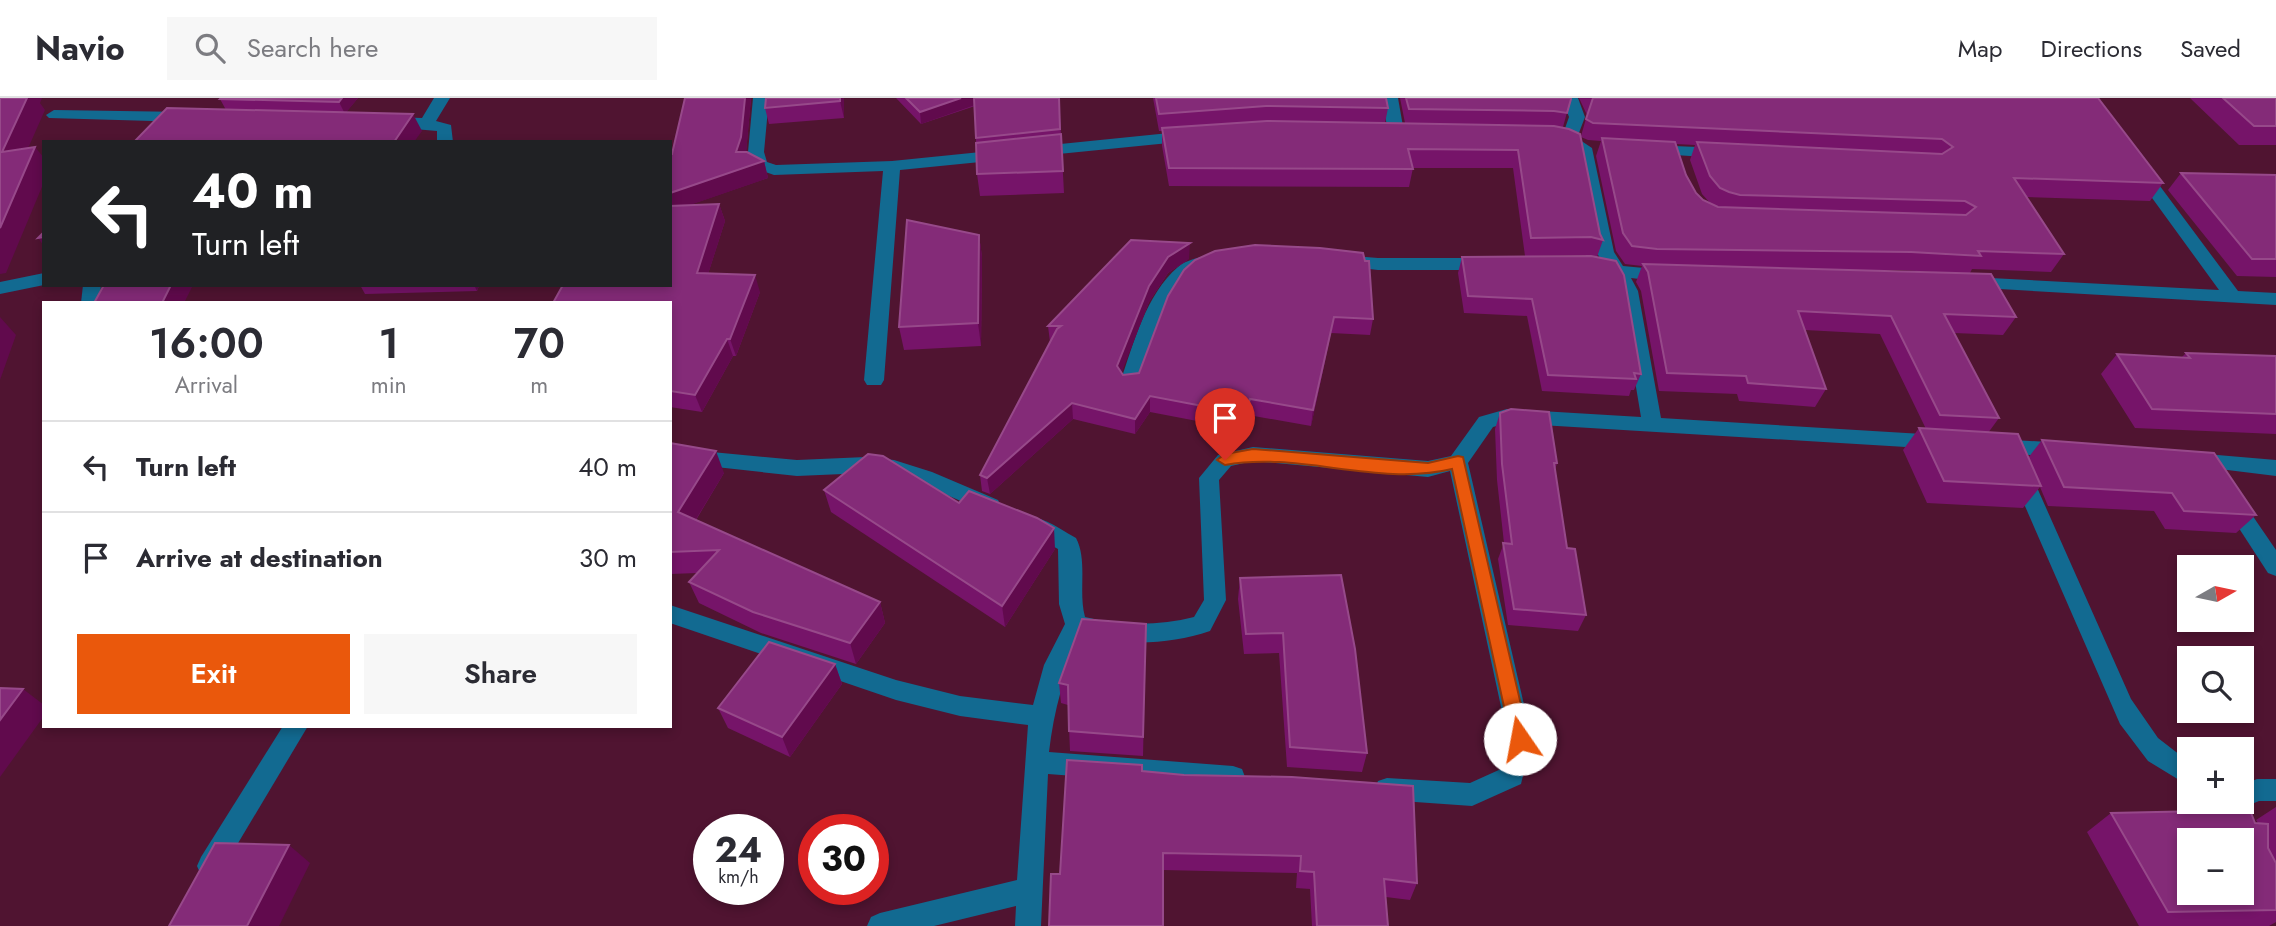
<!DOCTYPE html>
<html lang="en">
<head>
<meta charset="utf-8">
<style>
  :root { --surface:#fff; --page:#f7f7f7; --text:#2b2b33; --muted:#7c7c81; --line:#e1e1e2; --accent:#ea580c }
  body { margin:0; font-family:Jost,sans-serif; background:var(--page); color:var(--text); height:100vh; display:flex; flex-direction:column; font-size:26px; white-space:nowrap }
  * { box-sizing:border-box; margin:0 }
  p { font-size:23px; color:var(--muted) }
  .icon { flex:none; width:38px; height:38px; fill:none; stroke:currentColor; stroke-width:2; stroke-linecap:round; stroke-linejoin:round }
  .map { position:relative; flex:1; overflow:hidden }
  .sheet { position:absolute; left:42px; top:203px; width:630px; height:427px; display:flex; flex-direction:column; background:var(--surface); border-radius:0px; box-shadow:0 4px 10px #0003 }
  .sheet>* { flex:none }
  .hud { position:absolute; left:42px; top:42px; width:630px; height:147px; border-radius:0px; box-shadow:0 4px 10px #0003; background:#202124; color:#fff; overflow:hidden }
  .needle { width:46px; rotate:81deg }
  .fabs { position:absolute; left:2177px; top:457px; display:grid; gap:14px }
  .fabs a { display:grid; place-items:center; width:77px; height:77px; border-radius:0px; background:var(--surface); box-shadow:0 4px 10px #0003; font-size:35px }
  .speed { position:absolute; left:693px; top:716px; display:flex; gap:14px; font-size:35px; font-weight:700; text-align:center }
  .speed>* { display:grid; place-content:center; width:91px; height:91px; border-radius:50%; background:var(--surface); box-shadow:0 4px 10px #0003; line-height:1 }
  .speed small { font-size:18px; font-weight:400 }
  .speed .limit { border:10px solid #d22; background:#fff; color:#111 }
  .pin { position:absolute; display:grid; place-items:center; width:60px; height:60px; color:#fff; margin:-72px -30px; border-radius:50% 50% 50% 0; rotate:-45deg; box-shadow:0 0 7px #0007 }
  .pin .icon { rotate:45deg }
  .me { position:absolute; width:77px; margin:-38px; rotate:348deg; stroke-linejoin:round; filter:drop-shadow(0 0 5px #0008) }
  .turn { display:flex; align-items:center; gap:24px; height:147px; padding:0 35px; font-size:32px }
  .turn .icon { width:91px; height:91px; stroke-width:2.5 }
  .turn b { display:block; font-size:49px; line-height:60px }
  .eta { display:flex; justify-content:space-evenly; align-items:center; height:119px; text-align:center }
  .eta b { font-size:42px; font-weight:600; line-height:49px }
  .cta { display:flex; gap:14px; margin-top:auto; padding:14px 35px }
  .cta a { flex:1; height:80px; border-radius:0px; background:var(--accent); color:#fff; font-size:28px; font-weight:600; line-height:80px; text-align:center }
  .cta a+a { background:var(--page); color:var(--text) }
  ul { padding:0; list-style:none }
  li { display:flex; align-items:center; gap:21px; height:91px; padding:0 35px; border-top:2px solid var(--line) }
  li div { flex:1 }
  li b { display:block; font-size:26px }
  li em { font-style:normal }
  header { display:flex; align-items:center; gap:42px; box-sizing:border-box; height:98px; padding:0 35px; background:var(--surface); border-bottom:2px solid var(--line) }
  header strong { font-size:33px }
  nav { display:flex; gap:38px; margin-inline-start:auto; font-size:24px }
  .search { width:490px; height:63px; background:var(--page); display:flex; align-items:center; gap:18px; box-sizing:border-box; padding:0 24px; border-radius:0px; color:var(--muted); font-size:26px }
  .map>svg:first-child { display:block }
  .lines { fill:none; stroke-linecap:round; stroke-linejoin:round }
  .minor { fill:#126a91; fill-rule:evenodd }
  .wall { fill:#761469; fill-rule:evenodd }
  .shaded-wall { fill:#610a4d }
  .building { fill:#842b78; stroke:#97498a; stroke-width:2; fill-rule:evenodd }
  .route { fill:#ea580c; stroke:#983908; stroke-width:2 }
</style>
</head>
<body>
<header>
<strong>Navio</strong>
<div class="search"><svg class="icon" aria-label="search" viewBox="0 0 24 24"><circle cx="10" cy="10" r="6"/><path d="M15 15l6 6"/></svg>Search here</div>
<nav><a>Map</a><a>Directions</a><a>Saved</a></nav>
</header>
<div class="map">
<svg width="2276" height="828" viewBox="0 0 2276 828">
  <rect width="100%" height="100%" fill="#501431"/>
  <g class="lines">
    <g class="minor">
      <polygon points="434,0 450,0 436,23 451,27 453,44 437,44 437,33 391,29 383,24 391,19 422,20"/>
      <polygon points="753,0 769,0 764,54 767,64 776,67 892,63 1189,33 1197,38 1189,43 900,72 884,282 881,287 867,287 864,282 883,73 774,77 754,70 748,54"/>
      <polygon points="1382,0 1398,0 1404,34 1402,37 1390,37 1388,34"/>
      <path d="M1562 0H1578L1585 19 1577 40 1592 50 1614 154 1623 168 1665 172 1674 178 1665 184 1631 180 1638 193 1661 320 1939 337 1946 339 1949 344 1946 349 1939 351 1507 325 1493 329 1468 365 1532 641 1521 686 1472 708 1387 702 1378 699 1375 691 1378 683 1387 680 1470 685 1501 671 1508 641 1450 373 1428 379 1253 363 1231 368 1219 382 1226 502 1210 533C1169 547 1124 548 1082 537 1064 575 1054 612 1049 654L1233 668 1242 671 1245 679 1242 687 1233 690 1048 676 1041 828H1015L1016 808 934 828H867L871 819 880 815 1017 782 1028 627 960 618 896 602 670 525V507L896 582 960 598 1033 607 1044 567 1065 526 1059 506 1058 451 1023 432 1019 426 1023 420C1039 415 1061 432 1076 440 1088 463 1078 494 1085 519 1121 528 1159 528 1194 519L1204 502 1199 380 1218 357 1253 349 1428 363 1451 358 1479 319 1507 311 1641 319 1620 193 1611 177 1604 175 1601 171 1605 167 1596 154 1577 52 1549 40 1551 37 1563 36 1569 19Z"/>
      <polygon points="54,12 187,14 195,19 187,24 49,20 46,17"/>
      <polygon points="1651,47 1720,50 1728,55 1720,60 1645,55 1643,52 1645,49"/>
      <polygon points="2139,66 2145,68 2238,193 2276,195 2276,207 1965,189 1962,185 1971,179 2219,192 2131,71"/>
      <path d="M1208 157 1214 159 1217 163C1209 173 1193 172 1181 187 1158 218 1156 258 1137 290H1123L1120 285C1133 247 1146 196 1178 169 1186 162 1198 160 1208 157Z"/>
      <polygon points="1341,157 1378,160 1487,160 1496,166 1487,172 1378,172 1335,167 1332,163 1335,159"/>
      <polygon points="44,175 44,187 0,196 0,184"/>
      <polygon points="83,187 101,187 99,205 81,205"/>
      <polygon points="1995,341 2065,345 2072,347 2075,352 2072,357 2065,359 1995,355 1988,353 1985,348 1988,343"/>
      <polygon points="670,350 797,362 866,359 894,362 932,374 998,402 1001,408 998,414 991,416 919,385 894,378 866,375 797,378 670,364"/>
      <polygon points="2194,355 2276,362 2276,378 2187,367 2184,362 2187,357"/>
      <polygon points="2021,368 2028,371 2031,376 2131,601 2158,640 2189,664 2189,688 2148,663 2120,626 2011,376 2014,371"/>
      <polygon points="2230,393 2237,395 2276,452 2276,478 2268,475 2220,401 2223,395"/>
      <polygon points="283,628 308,628 219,777 210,780 201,777 197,768 201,759"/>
      <polygon points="2257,681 2276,681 2276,703 2259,703 2247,708 2254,738 2250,746 2242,750 2242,742 2230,742 2221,704 2242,704 2242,687"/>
    </g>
  </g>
  <g class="wall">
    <polygon points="221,0 358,0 346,14 422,33 226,12 220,1"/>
    <polygon points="685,0 751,0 746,54 764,63 768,80 689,107 719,106 725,123 708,176 760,194 736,258 733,258 702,314 670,309 672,56"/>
    <polygon points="844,0 844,20 769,26 765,10"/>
    <polygon points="896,0 1059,0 1064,95 980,98 977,76 975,8 921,26"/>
    <path d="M1153 0H1386L1388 10 1385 25H1405L1400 0H1571L1563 29 1581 38 1587 17 1579 0H2098L2163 85 2150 103 2026 99 2064 156 2051 174 1972 171 1970 175 2016 219 2003 237 1954 235 1999 320 1988 335 2028 360 2042 342 2256 417 2236 435 2165 431 2154 413 2048 408 2040 389 2023 410 1927 405 1903 352 1919 330 1926 331 1880 236 1805 232 1826 291 1815 309 1739 303 1737 296 1659 293 1641 193 1636 184 1642 168 1625 166 1616 153 1596 58 1601 43 1588 42 1581 39 1600 136 1603 142 1597 159 1641 276 1634 292H1631L1629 298 1542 293 1527 218 1464 215 1458 175 1462 159 1525 158 1513 70H1413L1409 89 1169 88 1162 48V33H1159ZM1676 46 1695 47 1690 62 1702 96 1711 106 1703 102 1696 95 1686 77ZM1585 157 1588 158H1533ZM1841 172H1900L1934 174Z"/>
    <polygon points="2190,0 2276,0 2276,47 2239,47"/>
    <polygon points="2181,75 2276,77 2276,179 2237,178 2168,92"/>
    <polygon points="979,137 982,159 981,248 904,252 899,229"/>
    <polygon points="1189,161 1168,175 1149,204 1121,274 1123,277 1139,275 1168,198 1373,221 1370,237 1331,235 1311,328 1248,317 1244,332 1150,314 1135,336 1073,321 990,396 982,393 980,377 1050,244 1048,228"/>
    <polygon points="360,187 552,187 551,188 479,188 477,193 365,196"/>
    <polygon points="2186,255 2276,258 2276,336 2135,330 2101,276 2117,256 2182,259"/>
    <polygon points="1500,315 1557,365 1555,372 1567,450 1586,517 1578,533 1508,527 1498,461 1504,445 1497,382 1495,331"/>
    <polygon points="670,345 724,375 696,422 880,504 885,525 856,566 761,535 699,505 689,484 698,475 670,476"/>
    <polygon points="824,392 959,405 1055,451 1005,529 831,414"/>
    <polygon points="1240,480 1355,551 1367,655 1362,674 1287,669 1279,555 1244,556 1238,501"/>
    <polygon points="1146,526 1143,658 1070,653 1068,607 1061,605 1059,585"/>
    <polygon points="835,566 842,586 790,659 728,630 718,610"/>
    <polygon points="1142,673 1417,785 1410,802 1386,799 1388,828 1312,828 1310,791 1296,790 1297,775 1163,772 1060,776"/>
    <polygon points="2276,709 2276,824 2269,828 2139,828 2087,734 2111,715 2258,725 2256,722"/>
  </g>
  <g class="shaded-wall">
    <polygon points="25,0 42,0 40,5 45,12 18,73 2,54"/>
    <polygon points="342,0 358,0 345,16 339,4"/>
    <polygon points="745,0 751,0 746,56 764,63 768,80 670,114 670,95"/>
    <polygon points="840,0 844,0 844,20 840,3"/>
    <polygon points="961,0 975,0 975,7 921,26 920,14"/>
    <polygon points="413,16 422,33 414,44 394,44"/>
    <polygon points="35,49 44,60 44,84 6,175 0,176 0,130"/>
    <polygon points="719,106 725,123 703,192 697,175"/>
    <polygon points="979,137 982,159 981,248 978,225"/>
    <polygon points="44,139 44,148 38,140"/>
    <polygon points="1190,145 1189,161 1168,175 1149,204 1118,284 1117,268 1149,188 1168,159"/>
    <polygon points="755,177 760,194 736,258 730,241"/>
    <polygon points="171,187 193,187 184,205 162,205"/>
    <polygon points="474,187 479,187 477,193"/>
    <polygon points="0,219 16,237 0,282"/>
    <polygon points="1334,219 1331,235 1311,328 1313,312"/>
    <polygon points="727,241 733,258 702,314 695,297"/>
    <polygon points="1150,298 1150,314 1135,336 1135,321"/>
    <polygon points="1250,301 1248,317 1244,332 1245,316"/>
    <polygon points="1072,305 1073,321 990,396 987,380"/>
    <polygon points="716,353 724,375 687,436 678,414"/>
    <polygon points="1054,430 1055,451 1005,529 1002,508"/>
    <polygon points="880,504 885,525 856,566 850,545"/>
    <polygon points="835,566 842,586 790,659 782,639"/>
    <polygon points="23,591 44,607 44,618 0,679 0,622"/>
    <polygon points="289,747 310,765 279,828 247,828"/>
  </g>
  <g class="building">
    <polygon points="0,0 27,0 2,54 35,49 0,130"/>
    <polygon points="221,0 342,0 339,4 220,1"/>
    <polygon points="685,0 745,0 741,39 736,54 747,54 764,63 670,95 670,56 672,56"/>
    <polygon points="766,0 840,0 840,3 765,10"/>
    <polygon points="906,0 961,0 920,14"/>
    <polygon points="974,0 1059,0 1060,31 976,40"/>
    <polygon points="1156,0 1386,0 1388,10 1266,8 1159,16"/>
    <polygon points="1406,0 1571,0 1571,1 1567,15 1554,13 1409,11"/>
    <polygon points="1593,0 2098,0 2163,85 2014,80 2064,156 1978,153 1981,158 1911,154 1657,151 1632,148 1623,135 1602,40 1675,44 1686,77 1696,95 1703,102 1718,109 1966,117 1976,109 1965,103 1740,97 1729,94 1720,90 1710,78 1697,44 1942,56 1953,49 1942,41 1593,25 1586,21"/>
    <polygon points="2223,0 2276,0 2276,28 2254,28"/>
    <polygon points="167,10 413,16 394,44 134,44"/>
    <polygon points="1267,23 1554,28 1569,31 1580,36 1600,136 1603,142 1591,139 1531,140 1518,52 1408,51 1413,71 1169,70 1162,30"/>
    <polygon points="1061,36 1063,73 977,76 976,45"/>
    <polygon points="2181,75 2276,77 2276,161 2252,161"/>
    <polygon points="719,106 697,175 755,177 730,241 727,241 695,297 670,293 670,205 553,205 563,187 670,187 670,108"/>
    <polygon points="907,122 979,137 978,225 899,229"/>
    <polygon points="44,134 44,139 38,140"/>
    <polygon points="1131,142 1190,145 1168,159 1149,188 1117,268 1123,277 1139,275 1168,198 1184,172 1195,162 1215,153 1255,147 1320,150 1363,155 1365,163 1369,163 1373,221 1334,219 1313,312 1250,301 1245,316 1150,298 1135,321 1072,305 987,380 980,377 1057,231 1061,228 1048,228"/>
    <polygon points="1591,158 1616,163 1624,177 1641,276 1634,275 1636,281 1548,277 1532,201 1468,198 1462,159"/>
    <polygon points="1643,166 1991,176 2016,219 1944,216 1999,320 1940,317 1891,218 1798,213 1826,291 1748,285 1746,278 1667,275 1648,174"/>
    <polygon points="104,187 171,187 162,205 94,205"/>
    <polygon points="2186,255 2276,258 2276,316 2152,311 2117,256 2190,260"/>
    <polygon points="1511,311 1549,314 1557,365 1554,365 1567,450 1575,451 1586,517 1514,511 1503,445 1512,446 1502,366 1500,315"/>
    <polygon points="1919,330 2018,336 2041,388 1944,383"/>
    <polygon points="2042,342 2214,355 2256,417 2184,413 2172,395 2064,389"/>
    <polygon points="670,345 716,353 678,414 880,504 850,545 753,514 689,484 719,452 670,454"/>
    <polygon points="868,356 883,358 959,405 969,393 1037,420 1054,430 1002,508 824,392"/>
    <polygon points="1341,477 1355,551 1367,655 1290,649 1283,535 1246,536 1240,480"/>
    <polygon points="1082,521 1146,526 1143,639 1069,633 1068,587 1059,585"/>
    <polygon points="769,544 835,566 782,639 718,610"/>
    <polygon points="0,590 23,591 0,622"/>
    <polygon points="1067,662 1142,667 1142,673 1184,677 1292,679 1413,688 1417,785 1384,781 1388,828 1317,828 1314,774 1300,773 1301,758 1163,755 1163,828 1049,828 1051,776 1060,776"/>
    <path d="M2250 712 2255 725 2268 726V750L2276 765V812L2168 814 2111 715ZM2189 742H2242V794H2189Z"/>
    <polygon points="215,745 289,747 247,828 169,828"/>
  </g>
  <path class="route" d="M1253 351 1428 365 1458 358 1463 359 1529 641 1526 647 1520 649 1513 647 1511 641 1452 371C1377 389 1299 353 1225 367L1217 362 1225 356Z"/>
</svg>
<div class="fabs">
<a><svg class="needle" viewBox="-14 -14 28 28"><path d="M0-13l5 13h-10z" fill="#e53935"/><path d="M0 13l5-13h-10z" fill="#7c7c81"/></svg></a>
<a><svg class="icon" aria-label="search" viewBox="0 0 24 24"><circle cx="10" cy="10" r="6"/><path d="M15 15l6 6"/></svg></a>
<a>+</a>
<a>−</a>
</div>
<div class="speed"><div>24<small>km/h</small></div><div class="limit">30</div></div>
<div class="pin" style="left:1225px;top:362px;background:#d93025"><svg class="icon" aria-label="arrive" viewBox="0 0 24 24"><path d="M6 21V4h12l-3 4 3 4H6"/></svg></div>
<svg class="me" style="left:1520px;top:641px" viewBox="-20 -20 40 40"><circle r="19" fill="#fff"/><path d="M0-13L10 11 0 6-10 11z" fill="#ea580c"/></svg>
<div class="hud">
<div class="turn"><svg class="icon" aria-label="left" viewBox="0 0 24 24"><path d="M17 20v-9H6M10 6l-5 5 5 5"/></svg><div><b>40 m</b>Turn left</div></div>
</div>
<section class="sheet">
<div class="eta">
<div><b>16:00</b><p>Arrival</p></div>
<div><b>1</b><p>min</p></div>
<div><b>70</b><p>m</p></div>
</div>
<ul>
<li><svg class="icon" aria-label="left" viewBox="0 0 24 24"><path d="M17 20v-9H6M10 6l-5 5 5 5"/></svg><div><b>Turn left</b></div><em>40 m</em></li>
<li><svg class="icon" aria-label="arrive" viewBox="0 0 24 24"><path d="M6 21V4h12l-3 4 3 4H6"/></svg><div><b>Arrive at destination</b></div><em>30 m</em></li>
</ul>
<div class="cta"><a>Exit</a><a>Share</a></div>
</section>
</div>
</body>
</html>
